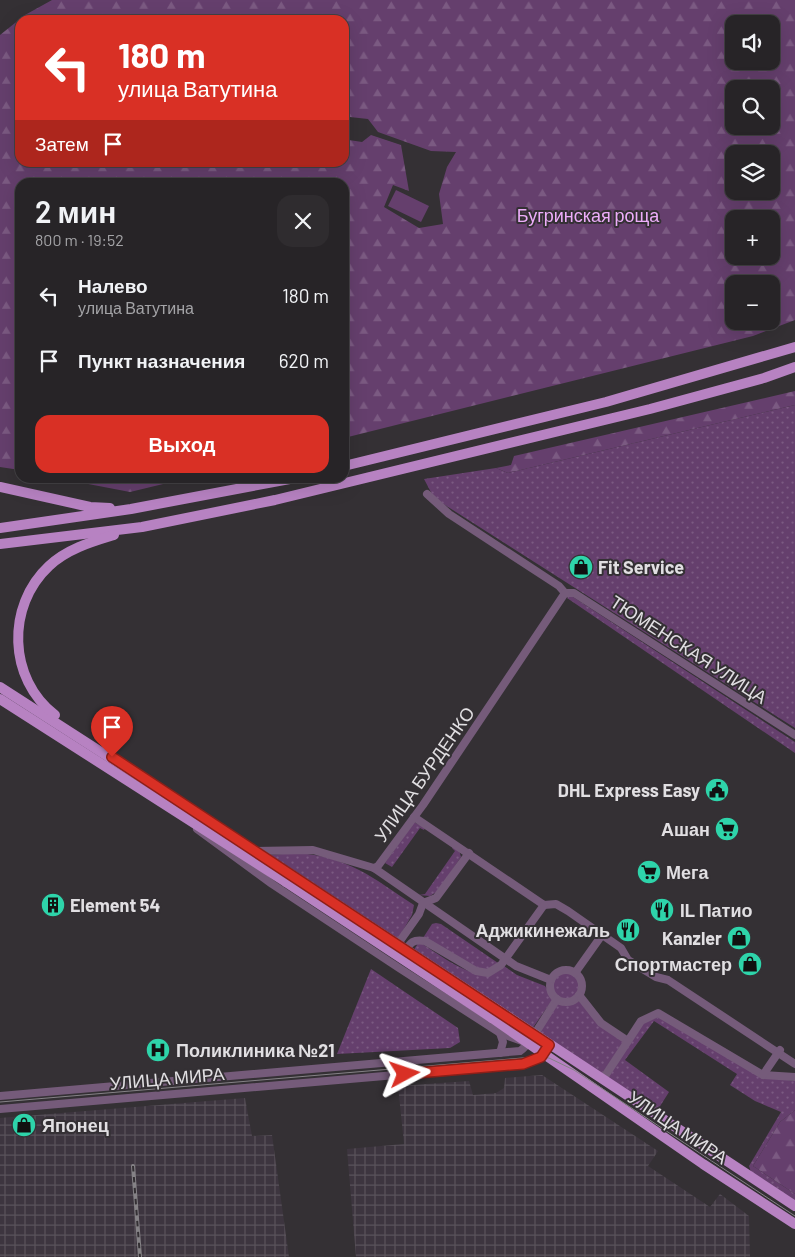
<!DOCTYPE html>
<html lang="ru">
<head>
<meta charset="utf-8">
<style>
  :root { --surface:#272427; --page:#2f2c2f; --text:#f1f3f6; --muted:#a4a4a7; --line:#434144; --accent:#d93025 }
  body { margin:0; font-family:Barlow,sans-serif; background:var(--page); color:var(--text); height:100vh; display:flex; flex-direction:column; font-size:19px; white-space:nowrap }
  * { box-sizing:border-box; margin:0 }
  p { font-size:16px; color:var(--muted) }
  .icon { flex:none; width:28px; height:28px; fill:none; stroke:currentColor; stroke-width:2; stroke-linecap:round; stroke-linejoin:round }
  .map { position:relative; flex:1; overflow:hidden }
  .details { position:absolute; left:15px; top:178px; width:334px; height:305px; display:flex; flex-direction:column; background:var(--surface); border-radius:15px; box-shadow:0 5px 20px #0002,0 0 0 1px var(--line) }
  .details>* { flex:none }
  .guide { position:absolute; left:15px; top:15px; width:334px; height:152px; border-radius:15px; box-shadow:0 5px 20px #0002,0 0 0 1px var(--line); background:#d93025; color:#fff; overflow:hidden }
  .buttons { position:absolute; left:725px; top:15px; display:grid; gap:10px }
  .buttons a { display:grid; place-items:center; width:55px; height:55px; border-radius:10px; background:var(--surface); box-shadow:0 5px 20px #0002,0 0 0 1px var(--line); font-size:25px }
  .pin { position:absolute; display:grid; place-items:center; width:42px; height:42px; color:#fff; margin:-51px -21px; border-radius:50% 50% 50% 0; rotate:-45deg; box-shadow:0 0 5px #0007 }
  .pin .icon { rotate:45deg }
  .me { position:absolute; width:55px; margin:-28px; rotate:85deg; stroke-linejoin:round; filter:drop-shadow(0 0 4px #0008) }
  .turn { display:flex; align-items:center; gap:18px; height:105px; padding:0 20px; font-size:22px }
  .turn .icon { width:65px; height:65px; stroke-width:2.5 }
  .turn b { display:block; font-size:35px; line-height:42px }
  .then { display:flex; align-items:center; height:48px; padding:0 20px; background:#0003; gap:10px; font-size:19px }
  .round { display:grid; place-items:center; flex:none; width:52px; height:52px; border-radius:15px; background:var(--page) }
  .headline { display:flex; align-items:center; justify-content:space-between; height:85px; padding:0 20px }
  h1 { font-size:30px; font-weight:600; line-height:38px }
  .action { display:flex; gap:10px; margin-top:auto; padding:10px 20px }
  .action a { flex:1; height:58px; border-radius:15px; background:var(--accent); color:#fff; font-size:20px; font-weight:600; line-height:58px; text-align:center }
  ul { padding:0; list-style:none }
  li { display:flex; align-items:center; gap:15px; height:65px; padding:0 20px }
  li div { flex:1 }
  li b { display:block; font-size:19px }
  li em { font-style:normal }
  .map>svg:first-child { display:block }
  .industrial { fill:url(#industrial-grid) }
  .grass { fill:url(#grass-dots) }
  .forest { fill:url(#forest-firs); fill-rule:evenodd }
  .pitch { fill:#653f6d }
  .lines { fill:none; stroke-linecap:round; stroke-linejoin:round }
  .minor { stroke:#755b7a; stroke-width:8 }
  .major { stroke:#b782c2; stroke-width:10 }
  .tram { stroke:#858286; stroke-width:1 }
  .rail-casing { stroke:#858286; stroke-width:4 }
  .rail { stroke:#343034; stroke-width:2; stroke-dasharray:5.5; stroke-linecap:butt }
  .major-bridge { stroke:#b782c2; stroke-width:10 }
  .route-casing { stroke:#8d1f18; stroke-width:12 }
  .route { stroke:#d93025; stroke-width:9 }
  .labels { text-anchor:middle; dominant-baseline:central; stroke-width:4; stroke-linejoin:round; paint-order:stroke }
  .park-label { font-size:18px; fill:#edadfa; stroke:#343034 }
  .poi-label { font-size:18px; font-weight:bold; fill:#e1dfe2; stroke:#343034; text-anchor:start }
  .street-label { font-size:18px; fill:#e1dfe2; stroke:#343034 }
</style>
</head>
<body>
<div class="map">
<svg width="795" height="1257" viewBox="0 0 795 1257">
  <defs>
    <pattern id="industrial-grid" width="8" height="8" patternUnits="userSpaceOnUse" patternTransform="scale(1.25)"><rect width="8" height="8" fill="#3d353f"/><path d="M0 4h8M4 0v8" fill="none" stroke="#59525a"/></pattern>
    <pattern id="grass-dots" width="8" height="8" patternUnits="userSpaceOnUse" patternTransform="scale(1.25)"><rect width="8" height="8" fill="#653f6d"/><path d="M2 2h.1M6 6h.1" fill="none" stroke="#7b5a82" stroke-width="1.8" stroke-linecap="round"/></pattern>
    <pattern id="forest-firs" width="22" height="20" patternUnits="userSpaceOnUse" patternTransform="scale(1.25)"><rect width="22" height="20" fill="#653f6d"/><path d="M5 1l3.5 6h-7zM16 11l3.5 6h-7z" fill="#7b5a82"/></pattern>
  </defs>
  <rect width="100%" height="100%" fill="#343034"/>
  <g class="industrial">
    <polygon points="542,1075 658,1151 648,1166 710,1207 720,1194 749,1216 750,1257 356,1257 347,1149 404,1144 398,1086 469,1081 473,1095 496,1093 504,1088 505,1078"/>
    <polygon points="245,1098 252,1136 272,1135 289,1257 0,1257 0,1118"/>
  </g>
  <g class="grass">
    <polygon points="795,405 795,728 434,498 424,479 496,468 508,473"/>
    <polygon points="570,595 795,742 795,753 567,598"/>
    <polygon points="414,822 425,828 424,830 420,828 392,867 385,863"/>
    <polygon points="453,846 459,850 461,857 438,891 430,896 419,895 425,894 455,851 452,848"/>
    <path d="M296 853C348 856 373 878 414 905L412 915 398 939 270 855Z"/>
    <polygon points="436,923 441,924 498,963 488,970 476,968 423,938 432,924"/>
    <path d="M419 942C440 954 483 991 504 966L517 975 545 986 553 999 532 1029 413 951Z"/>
    <polygon points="371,969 458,1028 460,1042 450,1048 337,1054"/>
    <circle cx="566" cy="986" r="13"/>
    <polygon points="581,1001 624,1041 602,1074 538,1033 557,1002"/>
    <polygon points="658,1017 759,1076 795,1081 795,1110 780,1122 753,1166 795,1194 795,1201 751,1172 749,1166 781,1112 755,1101 730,1085 737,1074 654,1021 625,1060 669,1092 657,1111 607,1078 643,1023"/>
  </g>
  <g class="forest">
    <path d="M52 0H795V320L753 336 344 438V182H20V470L0 467V35L25 15ZM20 20H344V162H20ZM734 24H771V61H734ZM734 89H771V126H734ZM350 117 368 119 378 132 431 151 456 152 447 167 439 194 443 224 419 228 384 207 393 185 409 191 401 145 371 135 362 142 349 140ZM734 154H771V191H734ZM734 219H771V256H734ZM734 284H771V321H734Z"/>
    <polygon points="795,391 795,405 508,473 496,468 511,465 514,456"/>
    <polygon points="57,478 188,478 130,492"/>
    <polygon points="795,1110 795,1194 753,1166 780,1122"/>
  </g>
  <polygon class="pitch" points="396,190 429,206 421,222 388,206"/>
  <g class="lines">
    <g class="minor">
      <polyline points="427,494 449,514 559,586 565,593"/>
      <polyline points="565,593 574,593 795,735"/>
      <polyline points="414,817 544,905 556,904 568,911 621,948 628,960 656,977 668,980 795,1064"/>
      <polyline points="197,829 272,884 399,968 500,1033 522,1041"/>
      <polyline points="255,851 313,850 374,868 516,966 551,980"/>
      <polyline points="374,868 378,866 423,805 565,593"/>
      <polyline points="395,948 419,914 423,903 436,898 469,853"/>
      <path d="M404 952C411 942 413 939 425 941L476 971 488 973 501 965 544 905"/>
      <circle cx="566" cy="986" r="16"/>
      <polyline points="575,973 602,935"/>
      <polyline points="579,995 601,1023 628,1041 641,1021 658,1013 763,1075 795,1077"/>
      <polyline points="500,1033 503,1042 500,1053"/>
      <polyline points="763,1075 780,1050"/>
      <polyline points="603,1079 628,1041"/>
      <path d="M0 1096 520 1051C530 1045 548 1012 557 999"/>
      <polyline points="0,1109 523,1064 541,1057 546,1050"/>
    </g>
    <g class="major">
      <polyline points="344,466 606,402 795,347"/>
      <polyline points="0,487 90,507 110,508"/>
      <polyline points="0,528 131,509 295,478"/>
      <polyline points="0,544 142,527 275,500 650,409 764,378 795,367"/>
      <polyline points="0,687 292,875"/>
      <polyline points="0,699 286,882"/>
      <path d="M55 715C8 679 6 606 49 566 67 549 91 542 114 535"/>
      <polyline points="498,1010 795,1206"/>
      <polyline points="492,1018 703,1164 795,1224"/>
    </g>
    <polyline class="tram" points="0,1102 534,1057 549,1058 574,1070 795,1216"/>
    <g class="rail-casing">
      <polyline id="rail" points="133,1166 140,1257"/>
    </g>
    <use href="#rail" class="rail"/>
    <g class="major-bridge">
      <polyline points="292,875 498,1010"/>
      <polyline points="286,882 492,1018"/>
    </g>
  </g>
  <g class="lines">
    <g class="route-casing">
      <polyline id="route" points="112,757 549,1045 541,1057 523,1064 405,1074"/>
    </g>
    <use href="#route" class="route"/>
  </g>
  <defs>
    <g id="shop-disc" transform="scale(1.25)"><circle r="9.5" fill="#2ed4aa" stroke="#343034"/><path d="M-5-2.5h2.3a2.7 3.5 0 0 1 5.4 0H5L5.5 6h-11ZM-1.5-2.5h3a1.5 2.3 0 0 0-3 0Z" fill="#111"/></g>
    <g id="civic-disc" transform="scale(1.25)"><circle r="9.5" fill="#2ed4aa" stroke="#343034"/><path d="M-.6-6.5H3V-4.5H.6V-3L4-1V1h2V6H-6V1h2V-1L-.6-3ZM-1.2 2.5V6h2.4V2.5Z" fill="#111"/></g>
    <g id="supermarket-disc" transform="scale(1.25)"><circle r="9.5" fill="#2ed4aa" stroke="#343034"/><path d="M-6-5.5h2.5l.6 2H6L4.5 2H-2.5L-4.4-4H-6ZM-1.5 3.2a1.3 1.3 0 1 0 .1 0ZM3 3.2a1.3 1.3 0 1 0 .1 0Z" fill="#111"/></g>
    <g id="building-disc" transform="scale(1.25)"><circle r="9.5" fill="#2ed4aa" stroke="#343034"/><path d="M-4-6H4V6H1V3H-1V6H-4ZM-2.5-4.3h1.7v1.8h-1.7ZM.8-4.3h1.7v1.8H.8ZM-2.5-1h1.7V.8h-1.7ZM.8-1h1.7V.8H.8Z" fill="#111"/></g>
    <g id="restaurant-disc" transform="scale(1.25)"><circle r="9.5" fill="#2ed4aa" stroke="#343034"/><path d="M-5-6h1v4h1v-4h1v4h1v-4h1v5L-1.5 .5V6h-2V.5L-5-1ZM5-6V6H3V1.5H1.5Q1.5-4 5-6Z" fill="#111"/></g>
    <g id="hospital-disc" transform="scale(1.25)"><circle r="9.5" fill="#2ed4aa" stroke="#343034"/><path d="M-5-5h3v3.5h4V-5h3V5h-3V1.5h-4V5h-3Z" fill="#111"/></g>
  </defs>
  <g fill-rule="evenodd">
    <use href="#shop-disc" x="581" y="567"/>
    <use href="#civic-disc" x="717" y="790"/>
    <use href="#supermarket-disc" x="727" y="829"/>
    <use href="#supermarket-disc" x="649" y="872"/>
    <use href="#building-disc" x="53" y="905"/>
    <use href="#restaurant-disc" x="662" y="910"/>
    <use href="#restaurant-disc" x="628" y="930"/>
    <use href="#shop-disc" x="739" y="938"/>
    <use href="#shop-disc" x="750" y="964"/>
    <use href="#hospital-disc" x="158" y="1050"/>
    <use href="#shop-disc" x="24" y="1125"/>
  </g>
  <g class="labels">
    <g class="park-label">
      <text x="588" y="215">Бугринская роща</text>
    </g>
    <g class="poi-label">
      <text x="598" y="567">Fit Service</text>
      <text x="700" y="790" text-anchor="end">DHL Express Easy</text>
      <text x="710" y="829" text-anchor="end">Ашан</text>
      <text x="666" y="872">Мега</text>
      <text x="70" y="905">Element 54</text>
      <text x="680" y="910">IL Патио</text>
      <text x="610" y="930" text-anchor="end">Аджикинежаль</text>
      <text x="722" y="938" text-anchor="end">Kanzler</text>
      <text x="732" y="964" text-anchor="end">Спортмастер</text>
      <text x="176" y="1050">Поликлиника №21</text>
      <text x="42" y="1125">Японец</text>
    </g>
    <g class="street-label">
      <text transform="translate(689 649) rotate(33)">ТЮМЕНСКАЯ УЛИЦА</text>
      <text transform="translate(424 774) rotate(-55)">УЛИЦА БУРДЕНКО</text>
      <text transform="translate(167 1078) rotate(-5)">УЛИЦА МИРА</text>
      <text transform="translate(678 1127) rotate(34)">УЛИЦА МИРА</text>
    </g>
  </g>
</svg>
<div class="buttons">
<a><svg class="icon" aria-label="sound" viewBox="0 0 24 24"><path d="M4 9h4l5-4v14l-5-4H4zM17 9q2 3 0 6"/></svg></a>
<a><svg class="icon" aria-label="search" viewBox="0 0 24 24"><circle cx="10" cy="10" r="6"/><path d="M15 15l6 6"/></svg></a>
<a><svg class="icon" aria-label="layers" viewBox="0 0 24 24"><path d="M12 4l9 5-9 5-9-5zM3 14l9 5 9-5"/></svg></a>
<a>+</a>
<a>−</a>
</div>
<div class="pin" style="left:112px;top:757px;background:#d93025"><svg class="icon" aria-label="arrive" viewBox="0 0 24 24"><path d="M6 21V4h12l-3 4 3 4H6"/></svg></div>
<svg class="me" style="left:405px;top:1074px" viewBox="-20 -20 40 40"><path d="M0-17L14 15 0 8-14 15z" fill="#d93025" stroke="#fff" stroke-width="4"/></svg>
<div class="guide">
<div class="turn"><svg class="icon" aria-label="left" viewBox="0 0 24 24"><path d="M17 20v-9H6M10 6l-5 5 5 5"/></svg><div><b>180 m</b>улица Ватутина</div></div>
<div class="then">Затем<svg class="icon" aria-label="arrive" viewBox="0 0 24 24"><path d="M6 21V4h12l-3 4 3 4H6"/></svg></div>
</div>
<section class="details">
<div class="headline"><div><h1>2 мин</h1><p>800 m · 19:52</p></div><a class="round"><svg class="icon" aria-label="close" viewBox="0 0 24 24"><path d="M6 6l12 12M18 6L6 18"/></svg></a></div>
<ul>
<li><svg class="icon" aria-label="left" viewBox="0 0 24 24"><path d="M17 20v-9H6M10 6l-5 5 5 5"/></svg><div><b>Налево</b><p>улица Ватутина</p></div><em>180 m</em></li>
<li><svg class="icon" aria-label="arrive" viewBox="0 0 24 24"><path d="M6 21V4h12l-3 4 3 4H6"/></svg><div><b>Пункт назначения</b></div><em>620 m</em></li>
</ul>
<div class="action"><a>Выход</a></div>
</section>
</div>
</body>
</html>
